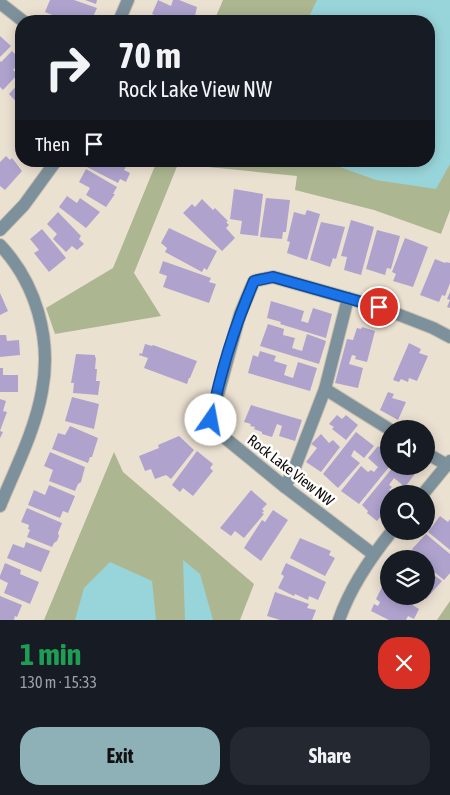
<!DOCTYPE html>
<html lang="en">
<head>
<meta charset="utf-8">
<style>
  :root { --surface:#171b24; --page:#242831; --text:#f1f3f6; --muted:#9ea1a6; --accent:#8eb1b8 }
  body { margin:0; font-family:"Asap Condensed",sans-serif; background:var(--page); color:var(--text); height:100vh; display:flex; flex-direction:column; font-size:19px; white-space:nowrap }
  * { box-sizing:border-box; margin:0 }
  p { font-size:16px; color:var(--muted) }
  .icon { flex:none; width:28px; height:28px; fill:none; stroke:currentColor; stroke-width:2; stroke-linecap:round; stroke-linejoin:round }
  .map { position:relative; height:620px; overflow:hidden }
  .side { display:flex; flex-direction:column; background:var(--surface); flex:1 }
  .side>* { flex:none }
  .banner { position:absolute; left:15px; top:15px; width:420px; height:152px; border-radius:20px; box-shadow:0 2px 12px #0003; background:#171b24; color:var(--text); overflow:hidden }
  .tools { position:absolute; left:380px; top:420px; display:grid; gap:10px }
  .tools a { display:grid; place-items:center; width:55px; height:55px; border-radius:50%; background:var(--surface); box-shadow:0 2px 12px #0003; font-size:25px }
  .pin { position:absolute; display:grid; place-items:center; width:42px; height:42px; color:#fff; margin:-21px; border:2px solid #fff; border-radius:50%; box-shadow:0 1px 5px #0007 }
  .me { position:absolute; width:55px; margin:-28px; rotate:12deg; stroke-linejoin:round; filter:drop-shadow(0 0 4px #0008) }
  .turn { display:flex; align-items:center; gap:18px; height:105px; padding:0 20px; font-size:22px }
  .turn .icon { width:65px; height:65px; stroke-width:2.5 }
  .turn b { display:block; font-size:35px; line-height:42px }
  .then { display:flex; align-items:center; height:48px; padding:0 20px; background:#0003; gap:10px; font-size:19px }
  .round { display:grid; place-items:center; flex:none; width:52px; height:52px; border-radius:20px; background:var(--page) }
  .overview { display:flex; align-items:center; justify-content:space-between; height:85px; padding:0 20px }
  h1 { font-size:30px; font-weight:700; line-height:38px; color:#1e9e55 }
  .action { display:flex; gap:10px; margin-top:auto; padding:10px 20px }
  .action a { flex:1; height:58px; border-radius:20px; background:var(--accent); color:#111; font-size:20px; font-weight:700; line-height:58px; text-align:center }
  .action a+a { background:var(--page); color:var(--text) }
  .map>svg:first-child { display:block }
  .green { fill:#acb791 }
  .water { fill:#98d5da }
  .building { fill:#afa3ce }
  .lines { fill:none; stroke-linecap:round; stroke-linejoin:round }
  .minor-casing { stroke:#c8bfb1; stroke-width:14 }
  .minor { stroke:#7d919c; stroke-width:12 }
  .route-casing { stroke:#114b97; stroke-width:12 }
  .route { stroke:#1a73e8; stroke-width:9 }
  .labels { text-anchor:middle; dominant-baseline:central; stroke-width:5; stroke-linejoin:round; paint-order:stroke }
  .street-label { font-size:15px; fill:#0f0c07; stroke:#fff }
</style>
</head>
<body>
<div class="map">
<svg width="450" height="620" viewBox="0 0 450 620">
  <rect width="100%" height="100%" fill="#ebe1d1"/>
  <g class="green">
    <polygon points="223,0 450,0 450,210 441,234 374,210 295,190 297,176 178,164 134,273 161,316 55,334 46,308 113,268 157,161 429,161 429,21 214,21"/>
    <polygon points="114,452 123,472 254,584 240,620 44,620"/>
    <polygon points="450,601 450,620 437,620"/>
  </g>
  <g class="water">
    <polygon points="317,0 450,0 450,164 436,189 376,180 323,161 429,161 429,21 307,21"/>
    <polygon points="183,560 200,574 213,620 185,620"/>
    <polygon points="110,562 152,581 156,620 75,620 84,588"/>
  </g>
  <g class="building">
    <polygon points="50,0 74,0 97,8 91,21 80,18 78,21 61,21 62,19 45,12"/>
    <polygon points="85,0 97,0 96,4"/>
    <polygon points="158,0 171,6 173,0 179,0 197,7 194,20 190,21 170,21 152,14"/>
    <polygon points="151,17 161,21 149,21"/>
    <polygon points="0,36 11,46 0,57"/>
    <polygon points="12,51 21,60 21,62 13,70 18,74 3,90 0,87 0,61 1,62"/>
    <polygon points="21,81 21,107 9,94"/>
    <polygon points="6,156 10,160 12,158 22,171 5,190 0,186 0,162"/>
    <polygon points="90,161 125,161 128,163 124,170 130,173 126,182 120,179 118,183 87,167"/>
    <polygon points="86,169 117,187 113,194 115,194 106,207 86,195 90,188 79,182"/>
    <polygon points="234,189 263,194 258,236 240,234 242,221 230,219"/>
    <polygon points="67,196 77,203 80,198 100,212 86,228 59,207"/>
    <polygon points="266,198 290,200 286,232 283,232 282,239 260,237"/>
    <polygon points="202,199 213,210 215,208 228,221 226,222 229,225 226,228 235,238 222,251 183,213 192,204 195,207"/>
    <polygon points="307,210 320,214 307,260 287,253 290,242 287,241 294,212 305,215"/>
    <polygon points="58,212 81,236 79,239 84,244 77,250 72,246 66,252 53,239 57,234 47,224"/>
    <polygon points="351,220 374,227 361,275 344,270 347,257 341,256"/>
    <polygon points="321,222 345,227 336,259 333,258 330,267 310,260"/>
    <polygon points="169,228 217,251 207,270 204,268 202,272 165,252 167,248 161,243"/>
    <polygon points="42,229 66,258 49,272 34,253 39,250 30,239"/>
    <polygon points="377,230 400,236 391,269 387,268 385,275 366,269"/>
    <polygon points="405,238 428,247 413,287 393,281 396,274 392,272"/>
    <polygon points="435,259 445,263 446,262 450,263 450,283 445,296 442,295 439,302 420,295"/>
    <polygon points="163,261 211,278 209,282 216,284 209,303 163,287 167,276 159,273"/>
    <polygon points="450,292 450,308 447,307 450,300 447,299"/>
    <polygon points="0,293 8,311 0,315"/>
    <polygon points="271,301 304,311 301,321 308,323 313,308 332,314 326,338 280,324 281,322 267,318"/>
    <polygon points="268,324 284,329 283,335 295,338 292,348 302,351 307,334 326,341 319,364 260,346"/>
    <polygon points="362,327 375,331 367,362 355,359 356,356 352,355 349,364 363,368 358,388 335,383 347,339 353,340 357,328 361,329"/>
    <polygon points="0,335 6,335 7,341 19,340 20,355 0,357"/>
    <polygon points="409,343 421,349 419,353 428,356 417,381 409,378 408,382 401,379 399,382 393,380"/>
    <polygon points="145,344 152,346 153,345 197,361 190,378 189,378 187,384 144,368 148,358 139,355 140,353 142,354"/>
    <polygon points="260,351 276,356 274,361 287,365 284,375 293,378 298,362 317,368 310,391 248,373 253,355 258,357"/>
    <polygon points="76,354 95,355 95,357 96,358 95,369 97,369 96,381 100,381 98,395 73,393 74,383 71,383"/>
    <polygon points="0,368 3,368 3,375 18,375 18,392 0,392"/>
    <polygon points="388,392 394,394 392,398 406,402 398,420 380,410"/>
    <polygon points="72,397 99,404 94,429 65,421"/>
    <polygon points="0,399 6,401 3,411 7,412 0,431 3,432 0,438"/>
    <polygon points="251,405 302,420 295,441 279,436 282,426 277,424 272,437 262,434 262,432 254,429 255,427 250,426 251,424 244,422"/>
    <polygon points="337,415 342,419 346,415 358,425 346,440 332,429 334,427 329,424"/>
    <polygon points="70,426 98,438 92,457 90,457 88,463 52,449 58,433 65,435"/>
    <polygon points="356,432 374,446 364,458 354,450 351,456 360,463 338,488 323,474"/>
    <polygon points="321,434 329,443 333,440 340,447 321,472 306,462 317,448 311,444"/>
    <polygon points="179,436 194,450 171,479 166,475 155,479 151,469 145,471 139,456 159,448 158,445"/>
    <polygon points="378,446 389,455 389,467 359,504 341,491 361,466 368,472 371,470 374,472 378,467 368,458"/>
    <polygon points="197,451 213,464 210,468 213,471 193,496 183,488 180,492 172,485"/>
    <polygon points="50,452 85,467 81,482 78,484 75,491 49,481 53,470 44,466"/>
    <polygon points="394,466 411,466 417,471 405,487 394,478 389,485 392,487 389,490 394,494 389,494 389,506 377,521 367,513 368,511 362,505"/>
    <polygon points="49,485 75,496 68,513 63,511 60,518 28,505 34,490 45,495"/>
    <polygon points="251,490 267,504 262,509 264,511 262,513 264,514 244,538 235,531 231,536 220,528"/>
    <polygon points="27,508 62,523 58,533 59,536 57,541 54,543 52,547 27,537 30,530 28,529 29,525 21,522"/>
    <polygon points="273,510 288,520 261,561 244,548 262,520 265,522"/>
    <polygon points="440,516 448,522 450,519 450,550 428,532"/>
    <polygon points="426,534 450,554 450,573 444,580 426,565 426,559 418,559 415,556 417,553 412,549"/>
    <polygon points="300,538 331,551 329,555 335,558 325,576 290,558"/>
    <polygon points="26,542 50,551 41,572 7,558 13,544 24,548"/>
    <polygon points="5,563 21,570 20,574 39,582 30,604 4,593 8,583 0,579 0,576"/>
    <polygon points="286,563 326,582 318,600 309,596 308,600 295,594 294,596 278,588 284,576 281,574"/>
    <polygon points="426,569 442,581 426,599 422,596 426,596"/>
    <polygon points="383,585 389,588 389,596 402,596 401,598 419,609 414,619 408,616 406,620 389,620 371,611 374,604 378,606 380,602 376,599"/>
    <polygon points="275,592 309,604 307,608 316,610 312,620 280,620 267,616"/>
    <polygon points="0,596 22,605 17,617 15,616 14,620 0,620"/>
  </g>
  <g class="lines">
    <g class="minor-casing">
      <g id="minor">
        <polyline points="0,3 23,21"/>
        <polyline points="119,21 128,0"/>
        <polyline points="0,230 24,205 56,161"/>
        <path d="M0 245C36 283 52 339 42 391 35 431 15 469 0 506"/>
        <polyline points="325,389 389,429"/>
        <polyline points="426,453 447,465"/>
        <polyline points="285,487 295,467 325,389 348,298"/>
        <polyline points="423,494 450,461"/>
        <polyline points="373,554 285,487 219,433 211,420 240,314 254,281 273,277 379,307 433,328 450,337"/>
        <path d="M339 620C350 588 371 557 392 531"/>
      </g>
    </g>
    <use href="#minor" class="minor"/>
  </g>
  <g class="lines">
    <g class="route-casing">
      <path id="route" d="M211 420C220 373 235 325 254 281L273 277 379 307"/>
    </g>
    <use href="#route" class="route"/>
  </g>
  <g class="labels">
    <g class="street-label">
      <text transform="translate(291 470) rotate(38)">Rock Lake View NW</text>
    </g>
  </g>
</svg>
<div class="tools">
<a><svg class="icon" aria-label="sound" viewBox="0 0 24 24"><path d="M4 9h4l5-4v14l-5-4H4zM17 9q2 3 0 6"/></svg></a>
<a><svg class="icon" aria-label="search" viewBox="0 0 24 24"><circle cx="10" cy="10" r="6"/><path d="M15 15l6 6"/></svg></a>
<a><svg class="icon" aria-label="layers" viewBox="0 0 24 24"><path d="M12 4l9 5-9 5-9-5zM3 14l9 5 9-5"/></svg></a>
</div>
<div class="pin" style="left:379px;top:307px;background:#d93025"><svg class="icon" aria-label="arrive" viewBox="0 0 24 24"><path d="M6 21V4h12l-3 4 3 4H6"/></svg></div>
<svg class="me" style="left:211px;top:420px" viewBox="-20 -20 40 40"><circle r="19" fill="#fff"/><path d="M0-13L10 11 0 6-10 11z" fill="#1a73e8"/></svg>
<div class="banner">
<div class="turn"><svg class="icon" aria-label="right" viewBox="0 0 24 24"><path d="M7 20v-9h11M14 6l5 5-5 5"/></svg><div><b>70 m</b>Rock Lake View NW</div></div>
<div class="then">Then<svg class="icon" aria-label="arrive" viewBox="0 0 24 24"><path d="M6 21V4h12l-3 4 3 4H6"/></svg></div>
</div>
</div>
<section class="side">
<div class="overview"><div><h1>1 min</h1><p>130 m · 15:33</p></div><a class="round" style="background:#d93025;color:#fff"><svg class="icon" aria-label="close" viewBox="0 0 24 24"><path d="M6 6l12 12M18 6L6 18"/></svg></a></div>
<div class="action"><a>Exit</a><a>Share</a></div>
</section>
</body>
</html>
